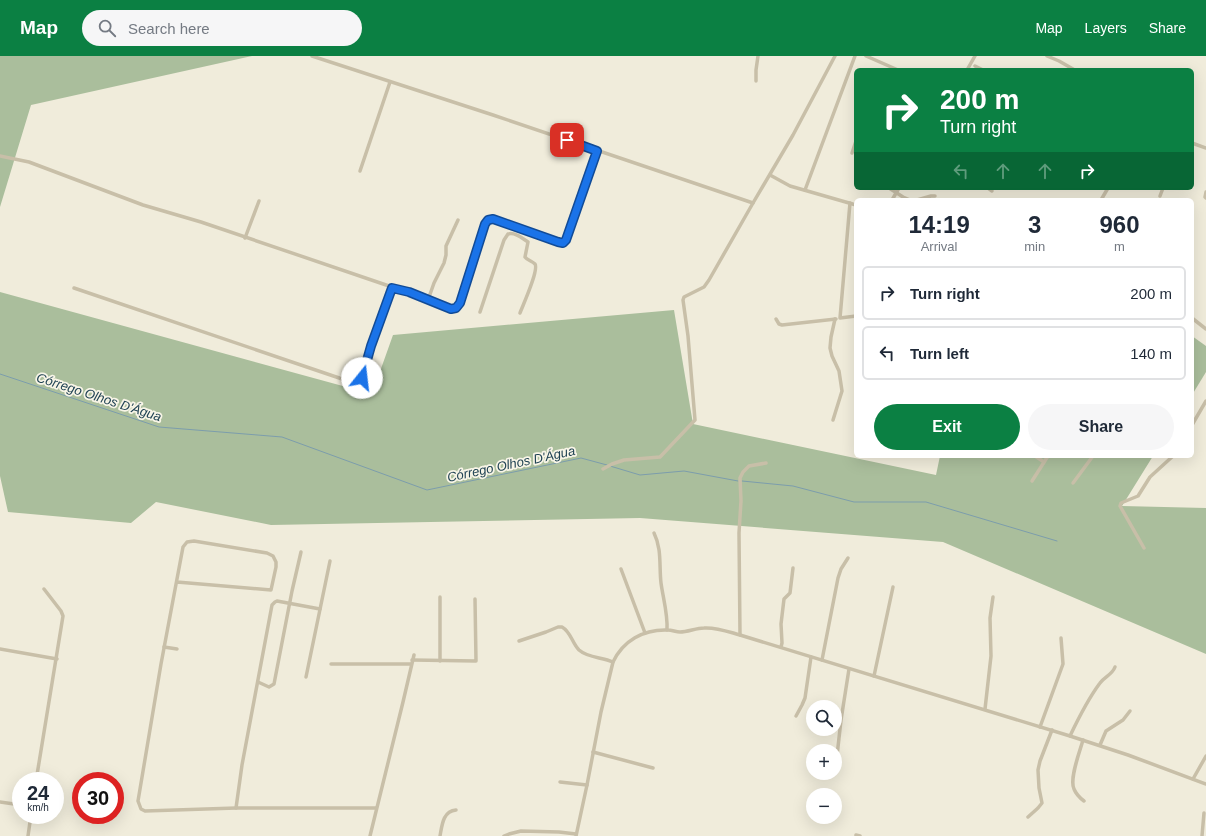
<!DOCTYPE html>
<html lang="en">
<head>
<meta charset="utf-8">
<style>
  :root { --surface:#fff; --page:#f6f6f7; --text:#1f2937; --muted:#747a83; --line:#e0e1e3; --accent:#0b8043 }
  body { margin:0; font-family:Helvetica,sans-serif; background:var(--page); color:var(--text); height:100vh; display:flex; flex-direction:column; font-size:15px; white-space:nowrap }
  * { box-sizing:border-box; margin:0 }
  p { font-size:13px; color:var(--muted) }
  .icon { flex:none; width:22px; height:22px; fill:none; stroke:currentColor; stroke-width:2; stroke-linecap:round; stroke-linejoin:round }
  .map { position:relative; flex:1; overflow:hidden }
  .sheet { position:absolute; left:854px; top:142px; width:340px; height:260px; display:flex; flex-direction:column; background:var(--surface); border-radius:6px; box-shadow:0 4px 16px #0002 }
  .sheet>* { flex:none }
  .top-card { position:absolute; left:854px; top:12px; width:340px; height:122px; border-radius:6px; box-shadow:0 4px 16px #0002; background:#0b8043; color:#fff; overflow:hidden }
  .controls { position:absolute; left:806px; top:644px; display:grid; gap:8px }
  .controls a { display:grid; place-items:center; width:36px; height:36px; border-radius:50%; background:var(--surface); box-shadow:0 4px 16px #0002; font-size:20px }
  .speed { position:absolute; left:12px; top:716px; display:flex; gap:8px; font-size:20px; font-weight:700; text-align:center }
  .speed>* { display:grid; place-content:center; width:52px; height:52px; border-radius:50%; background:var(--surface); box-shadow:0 4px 16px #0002; line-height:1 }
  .speed small { font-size:10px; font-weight:400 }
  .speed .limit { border:6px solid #d22; background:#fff; color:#111 }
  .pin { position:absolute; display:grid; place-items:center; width:34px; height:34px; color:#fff; margin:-17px; border-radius:8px; box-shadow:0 2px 6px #0006 }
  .me { position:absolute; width:44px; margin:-22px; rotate:16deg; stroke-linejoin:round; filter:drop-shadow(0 0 3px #0008) }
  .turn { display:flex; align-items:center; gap:14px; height:84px; padding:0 20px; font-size:18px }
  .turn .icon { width:52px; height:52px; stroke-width:2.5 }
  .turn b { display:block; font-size:28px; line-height:34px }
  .lanes { display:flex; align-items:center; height:38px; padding:0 20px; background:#0003; justify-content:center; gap:20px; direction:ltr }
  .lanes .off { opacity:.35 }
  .eta { display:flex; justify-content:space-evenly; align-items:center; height:68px; text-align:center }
  .eta b { font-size:24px; font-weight:800; line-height:28px }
  .action { display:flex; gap:8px; margin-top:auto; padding:8px 20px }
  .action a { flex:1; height:46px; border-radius:24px; background:var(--accent); color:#fff; font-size:16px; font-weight:800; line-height:46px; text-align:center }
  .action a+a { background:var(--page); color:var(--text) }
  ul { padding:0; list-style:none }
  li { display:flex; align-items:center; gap:12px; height:54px; margin:0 8px 6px; padding:0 12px; border:2px solid var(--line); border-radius:6px }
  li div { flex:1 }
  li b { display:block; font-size:15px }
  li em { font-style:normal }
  header { display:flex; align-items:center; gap:24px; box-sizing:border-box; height:56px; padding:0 20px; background:var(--accent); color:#fff }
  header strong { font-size:19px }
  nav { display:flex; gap:22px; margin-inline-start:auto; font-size:14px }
  .search { width:280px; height:36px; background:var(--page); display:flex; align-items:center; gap:10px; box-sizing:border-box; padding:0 14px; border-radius:22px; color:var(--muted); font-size:15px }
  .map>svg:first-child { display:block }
  .green { fill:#aabe9c }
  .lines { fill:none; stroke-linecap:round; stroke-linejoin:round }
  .stream { stroke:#7c9dac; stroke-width:1 }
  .minor { stroke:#c8bfa8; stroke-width:3.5 }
  .route-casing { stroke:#114b97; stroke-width:10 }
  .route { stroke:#1a73e8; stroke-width:7 }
  .labels { text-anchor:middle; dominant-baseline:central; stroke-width:3.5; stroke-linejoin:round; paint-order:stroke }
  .water-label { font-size:13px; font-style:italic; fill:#204354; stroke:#f8f5e7 }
</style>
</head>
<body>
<header>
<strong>Map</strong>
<div class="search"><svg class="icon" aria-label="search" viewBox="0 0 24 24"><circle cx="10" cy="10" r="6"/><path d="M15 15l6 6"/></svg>Search here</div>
<nav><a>Map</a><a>Layers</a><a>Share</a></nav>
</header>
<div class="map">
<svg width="1206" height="780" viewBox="0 0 1206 780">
  <rect width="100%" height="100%" fill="#f0ecdb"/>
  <g class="green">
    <polygon points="0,0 252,0 31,49 0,151"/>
    <polygon points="0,236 372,338 393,279 674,254 693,368 936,419 940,400 1153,400 1122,450 1206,452 1206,598 943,486 640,462 271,469 156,446 131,467 8,456 0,420"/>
    <polygon points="1192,280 1206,290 1206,316 1192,339"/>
  </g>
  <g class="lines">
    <g class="stream">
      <polyline points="0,318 159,371 282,381 427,434 581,402 607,409"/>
      <polyline points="610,410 640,419 684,415 738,425"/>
      <polyline points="742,425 793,430 854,446 926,446 1057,485"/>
    </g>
    <g class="minor">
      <polyline points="312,0 493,59 753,147"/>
      <polyline points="866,0 898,14"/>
      <polyline points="1047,0 1059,5 1073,13"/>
      <polyline points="975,10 983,14"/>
      <polyline points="967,14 975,0"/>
      <polyline points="756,25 756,14 758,0"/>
      <polyline points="1192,87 1206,92"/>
      <polyline points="852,97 856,85"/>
      <polyline points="0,100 29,106 143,149 201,166 392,231 409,236 453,253 457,251 460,247 485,168 488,164 493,163 558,186 563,187 567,184 597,95"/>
      <polyline points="360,115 390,26"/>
      <polyline points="770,119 790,130 856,149"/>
      <polyline points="889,132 903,141 910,144"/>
      <polyline points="988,132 992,135"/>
      <polyline points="805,134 855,0"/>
      <polyline points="1206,136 1205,141 1206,142"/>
      <polyline points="1160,140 1163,132"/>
      <polyline points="892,144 899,132"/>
      <polyline points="917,144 931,140 935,140"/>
      <polyline points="1101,144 1108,132"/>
      <polyline points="850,147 840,262 856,260"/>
      <polyline points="245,182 259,145"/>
      <polyline points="74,232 354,327 359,326 362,323 371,290 392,231"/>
      <polyline points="428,244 434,227 444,207 446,199 446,190 458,164"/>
      <path d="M480 256 504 184 508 178C515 176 522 182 528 186L525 201C527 204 532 205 535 208 539 214 523 249 520 257"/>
      <polyline points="1192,262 1206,273"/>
      <polyline points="776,263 779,268 782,269 836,263"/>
      <polyline points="833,364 842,335 839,315 832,300 830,292 831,281 835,263"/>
      <polyline points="1192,369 1206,345"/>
      <polyline points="1035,400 1044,406"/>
      <polyline points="603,413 612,408 624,404 660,401 695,364 688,280 683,244 684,241 704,231 709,224 753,147 793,79 835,0"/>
      <polyline points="1032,425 1048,400"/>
      <polyline points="1073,427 1093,400"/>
      <path d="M654 477C662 493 659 510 661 527 663 542 668 558 667 574"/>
      <polyline points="1144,492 1120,450 1121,447 1138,440 1150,421 1173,400"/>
      <polyline points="621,513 645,577"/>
      <polyline points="177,526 271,534 276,511 276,506 273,500 267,497 194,485 187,486 183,491 161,608 138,745 141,753 145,755 236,752 376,752"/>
      <polyline points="740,579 739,477 741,445 740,422 743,416 749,410 766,407"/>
      <path d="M519 585 546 576 558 571H562C571 576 572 587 579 594 588 602 602 601 613 606"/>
      <polyline points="164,591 177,593"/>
      <polyline points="781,591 782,587 781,568 784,543 790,537 793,512"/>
      <polyline points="0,593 57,603"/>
      <polyline points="412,604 476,605 475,543"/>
      <polyline points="822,604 838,522 841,513 848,502"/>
      <polyline points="440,605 440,541"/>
      <polyline points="331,608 411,608"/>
      <polyline points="874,620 893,531"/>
      <polyline points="306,621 330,505"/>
      <polyline points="258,626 269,631 274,628 292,535 301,496"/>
      <polyline points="985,653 991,600 990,562 993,541"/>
      <polyline points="796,660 802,649 805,642 811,601"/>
      <polyline points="1040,671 1063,608 1061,582"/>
      <path d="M1070 680C1079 661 1088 643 1100 627 1105 620 1112 619 1115 611"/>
      <path d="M1083 684C1080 695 1069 723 1074 733 1076 738 1080 742 1084 745"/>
      <polyline points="1100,689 1106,675 1123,664 1130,655"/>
      <polyline points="593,696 653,712"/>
      <polyline points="836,709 841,664 849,613"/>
      <polyline points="1193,723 1206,700"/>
      <polyline points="36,725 63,560 61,555 44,533"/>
      <polyline points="560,726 587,729"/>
      <polyline points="0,746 21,749"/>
      <polyline points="236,752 242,709 272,549 275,546 277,545 320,553"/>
      <polyline points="1028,761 1038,752 1042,747 1039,732 1038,714 1040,705 1052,674"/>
      <polyline points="856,779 860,780"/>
      <polyline points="28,780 31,759"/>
      <polyline points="370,780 403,646 414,599"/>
      <path d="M440 780C442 769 443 755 456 754"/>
      <polyline points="504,780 509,778 521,775 559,776 576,778"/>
      <path d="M576 780 587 729 601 656 613 606C623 585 643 573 668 574 672 574 676 576 680 576 688 576 696 572 704 572 716 571 729 576 740 579L1070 680 1128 699 1206 728"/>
      <polyline points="1202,780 1204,757"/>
    </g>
  </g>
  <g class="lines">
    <g class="route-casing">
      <polyline id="route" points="362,322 371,290 392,232 409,236 451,253 456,252 460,247 485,168 488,164 493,163 558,186 563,187 566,184 597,95 567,84"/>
    </g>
    <use href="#route" class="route"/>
  </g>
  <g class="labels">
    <g class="water-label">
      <text transform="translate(99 341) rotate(18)">Córrego Olhos D'Água</text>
      <text transform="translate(511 408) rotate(-12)">Córrego Olhos D'Água</text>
    </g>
  </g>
</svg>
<div class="controls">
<a><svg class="icon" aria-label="search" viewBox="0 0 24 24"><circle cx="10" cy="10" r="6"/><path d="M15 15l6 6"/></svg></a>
<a>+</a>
<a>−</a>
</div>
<div class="speed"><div>24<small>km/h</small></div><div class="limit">30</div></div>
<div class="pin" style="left:567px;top:84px;background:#d93025"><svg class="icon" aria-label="arrive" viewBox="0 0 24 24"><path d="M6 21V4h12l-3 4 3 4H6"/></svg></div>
<svg class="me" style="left:362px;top:322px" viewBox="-20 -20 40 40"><circle r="19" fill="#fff"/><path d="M0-13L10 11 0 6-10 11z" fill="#1a73e8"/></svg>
<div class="top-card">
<div class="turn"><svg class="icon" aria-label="right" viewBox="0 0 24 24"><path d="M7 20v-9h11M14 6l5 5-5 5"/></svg><div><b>200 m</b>Turn right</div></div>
<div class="lanes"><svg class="icon off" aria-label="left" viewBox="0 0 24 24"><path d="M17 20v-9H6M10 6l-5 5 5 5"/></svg><svg class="icon off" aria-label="ahead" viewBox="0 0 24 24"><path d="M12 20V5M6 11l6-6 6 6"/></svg><svg class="icon off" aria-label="ahead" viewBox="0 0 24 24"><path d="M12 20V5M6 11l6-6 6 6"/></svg><svg class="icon" aria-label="right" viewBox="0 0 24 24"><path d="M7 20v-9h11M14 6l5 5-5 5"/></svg></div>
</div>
<section class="sheet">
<div class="eta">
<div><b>14:19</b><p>Arrival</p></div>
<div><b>3</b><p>min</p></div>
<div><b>960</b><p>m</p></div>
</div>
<ul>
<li><svg class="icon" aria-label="right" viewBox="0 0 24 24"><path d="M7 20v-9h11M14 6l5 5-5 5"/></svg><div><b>Turn right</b></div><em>200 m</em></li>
<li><svg class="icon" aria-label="left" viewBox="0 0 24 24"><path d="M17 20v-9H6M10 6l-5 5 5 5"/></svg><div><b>Turn left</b></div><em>140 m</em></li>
</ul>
<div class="action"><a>Exit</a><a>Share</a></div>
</section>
</div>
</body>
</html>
